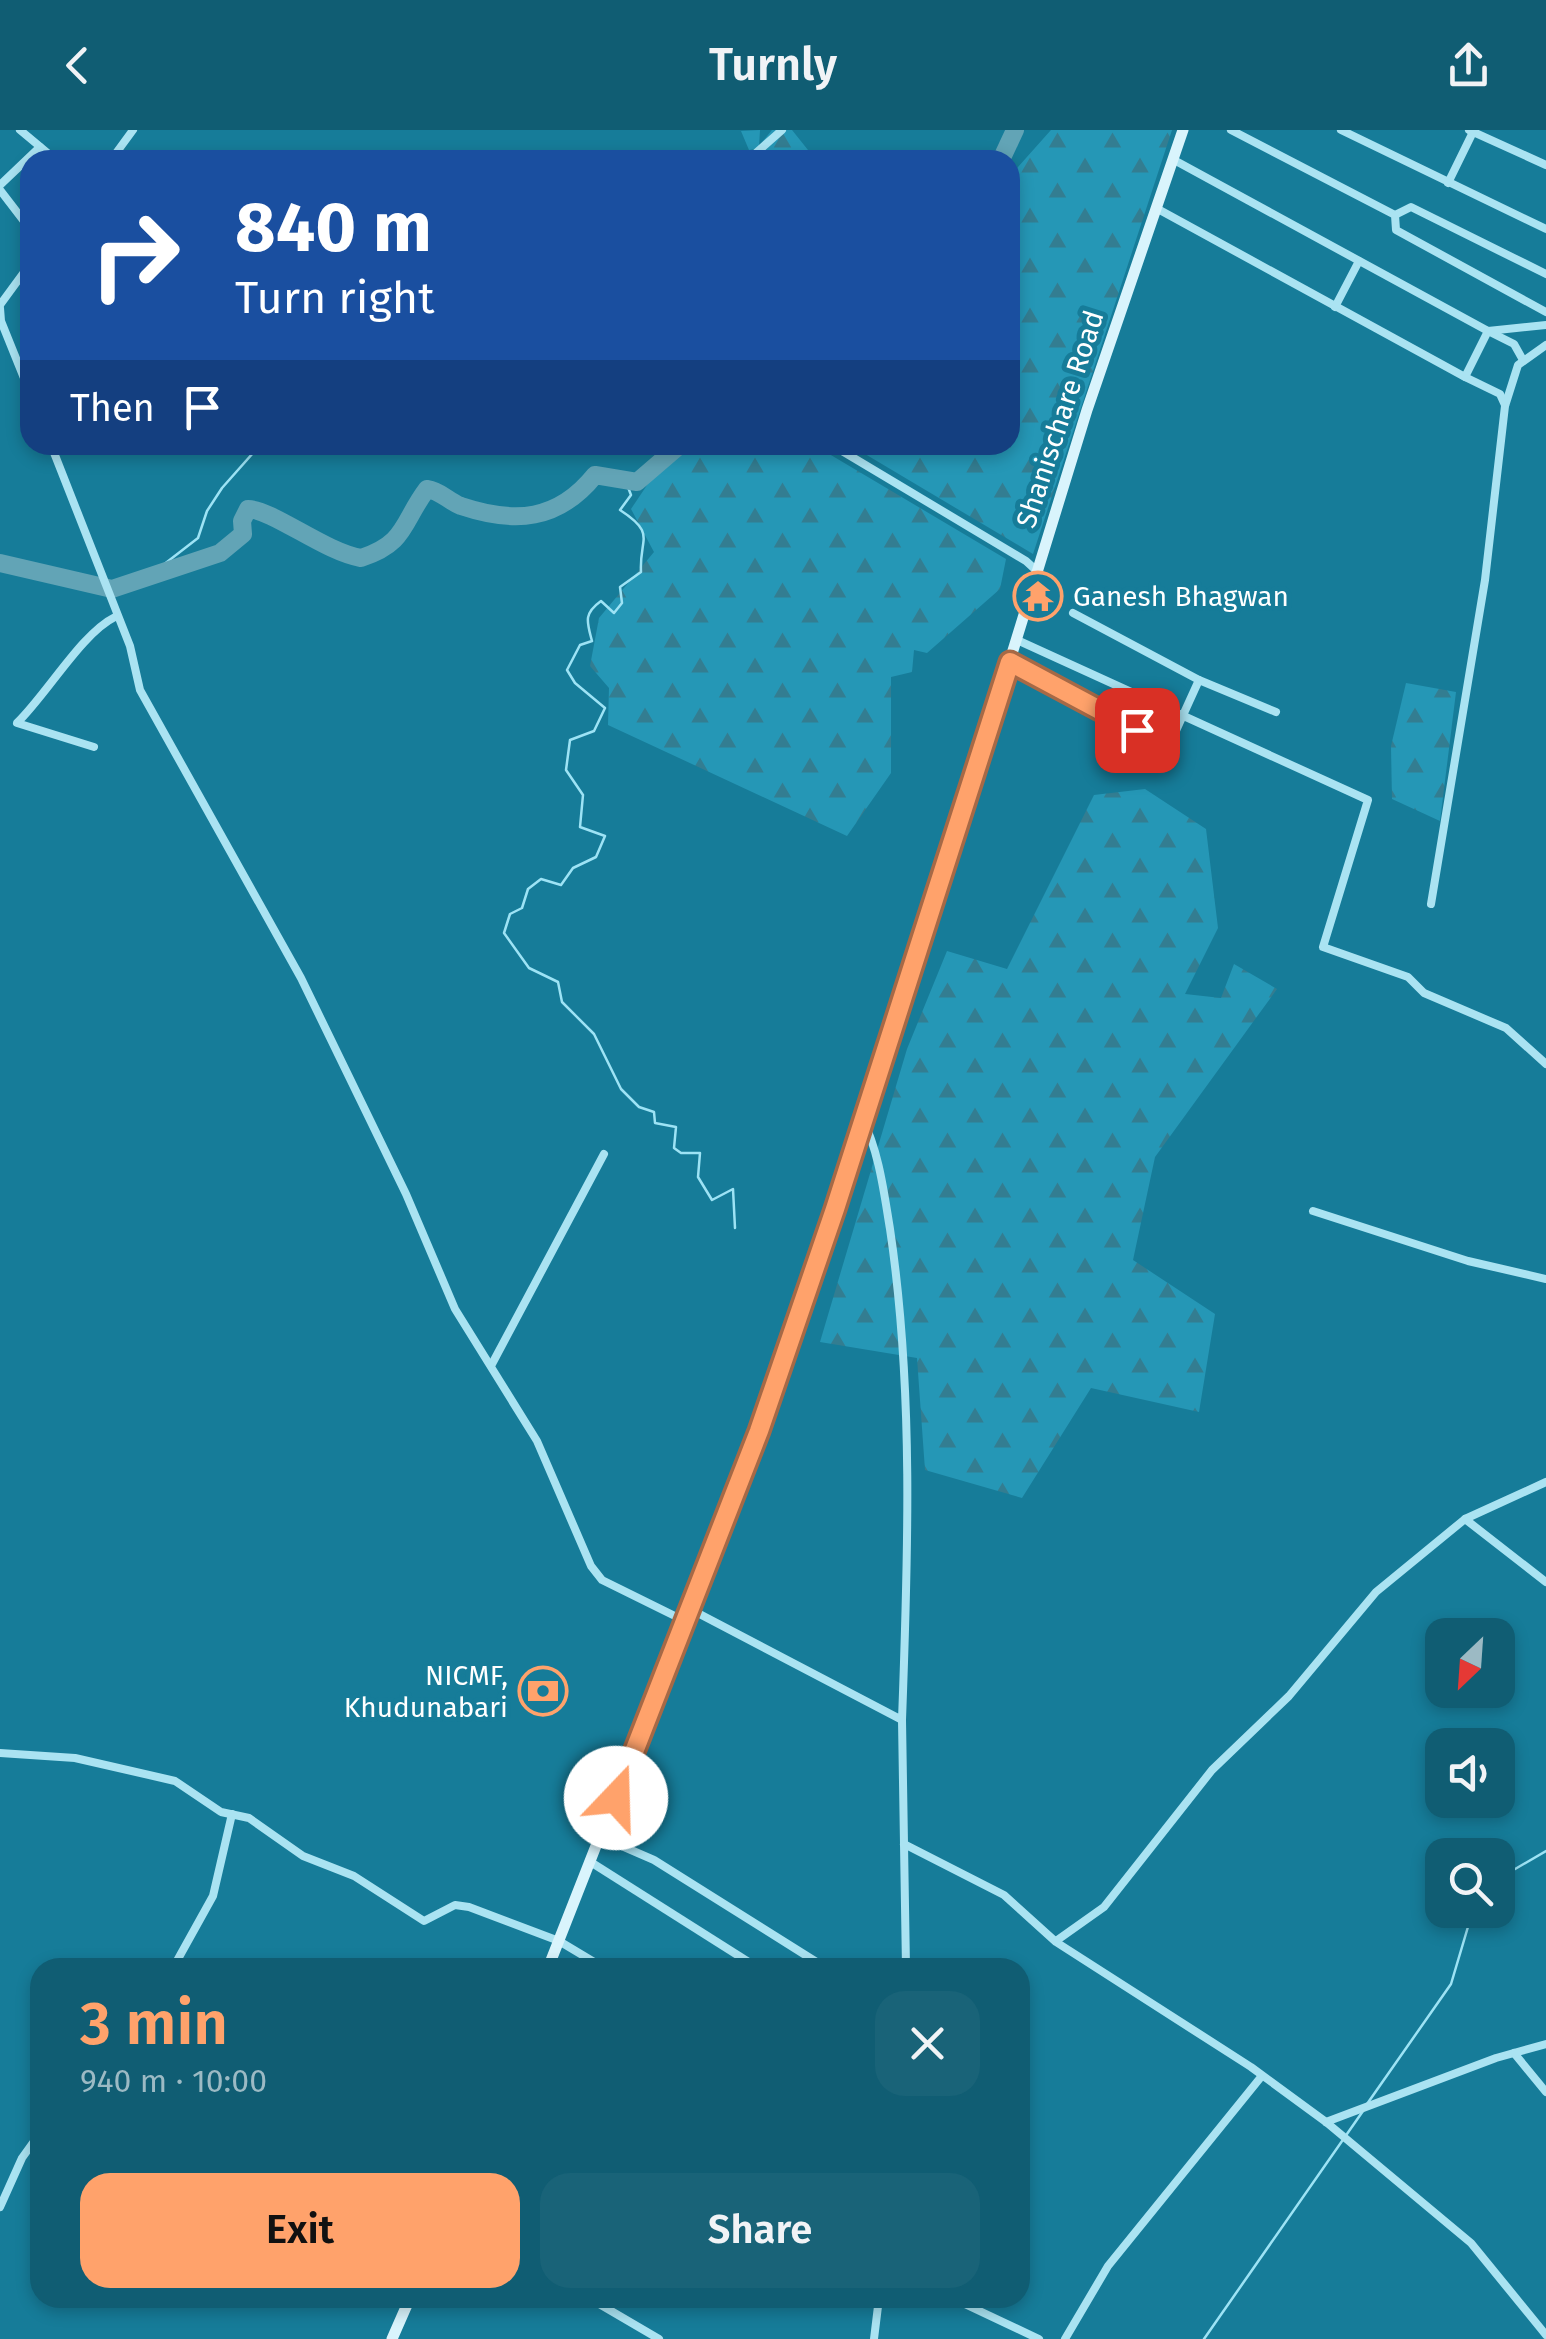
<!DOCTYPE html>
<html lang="en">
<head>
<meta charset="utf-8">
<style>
  :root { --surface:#105d73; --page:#196378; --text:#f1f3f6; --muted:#9cbac4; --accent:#ffa26b }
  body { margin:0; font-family:"Fira Sans",sans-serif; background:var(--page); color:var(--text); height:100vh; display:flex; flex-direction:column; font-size:38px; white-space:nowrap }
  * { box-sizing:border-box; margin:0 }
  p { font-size:32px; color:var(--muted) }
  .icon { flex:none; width:55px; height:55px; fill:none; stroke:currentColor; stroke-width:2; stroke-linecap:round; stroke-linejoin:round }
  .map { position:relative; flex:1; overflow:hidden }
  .drawer { position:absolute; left:30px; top:1828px; width:1000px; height:350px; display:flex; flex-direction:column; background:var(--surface); border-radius:30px; box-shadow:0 5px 15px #0003 }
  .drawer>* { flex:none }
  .top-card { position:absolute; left:20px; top:20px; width:1000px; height:305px; border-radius:30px; box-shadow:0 5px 15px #0003; background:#1a4fa0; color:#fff; overflow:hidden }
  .needle { width:65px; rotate:205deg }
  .tools { position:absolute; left:1425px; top:1488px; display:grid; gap:20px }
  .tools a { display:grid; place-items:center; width:90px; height:90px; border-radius:20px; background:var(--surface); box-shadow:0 5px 15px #0003; font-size:50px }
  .pin { position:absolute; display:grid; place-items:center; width:85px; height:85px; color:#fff; margin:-42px; border-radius:20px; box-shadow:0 5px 15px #0006 }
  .me { position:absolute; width:110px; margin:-55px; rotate:21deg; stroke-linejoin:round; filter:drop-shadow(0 0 8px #0008) }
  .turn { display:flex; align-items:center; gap:35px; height:210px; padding:0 50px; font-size:45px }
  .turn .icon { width:130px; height:130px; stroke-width:2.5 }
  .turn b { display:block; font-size:70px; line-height:85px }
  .then { display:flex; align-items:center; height:95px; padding:0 50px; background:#0003; gap:20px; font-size:38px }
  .round { display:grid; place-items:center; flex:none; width:105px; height:105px; border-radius:30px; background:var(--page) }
  .headline { display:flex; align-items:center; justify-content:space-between; height:170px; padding:0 50px }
  h1 { font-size:60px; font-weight:600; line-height:75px; color:var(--accent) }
  .action { display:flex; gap:20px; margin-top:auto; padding:20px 50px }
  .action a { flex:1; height:115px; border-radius:30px; background:var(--accent); color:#111; font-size:40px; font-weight:600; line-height:115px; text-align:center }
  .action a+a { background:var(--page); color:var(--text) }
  header { display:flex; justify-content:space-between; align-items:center; height:130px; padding:0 50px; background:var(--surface); font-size:45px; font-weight:600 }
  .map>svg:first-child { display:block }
  .forest { fill:url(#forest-firs) }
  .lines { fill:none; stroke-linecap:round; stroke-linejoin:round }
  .stream { stroke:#9de3f5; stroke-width:2.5 }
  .river { stroke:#62a4b6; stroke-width:18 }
  .street { stroke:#aae3f2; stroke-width:8 }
  .secondary { stroke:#d9f4fc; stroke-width:11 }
  .route-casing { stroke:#a66946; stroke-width:25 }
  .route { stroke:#ffa26b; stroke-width:18 }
  .labels { text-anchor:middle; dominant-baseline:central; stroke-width:10; stroke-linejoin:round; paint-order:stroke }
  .street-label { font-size:28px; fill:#fff; stroke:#167c99 }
  .poi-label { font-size:28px; fill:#fff; stroke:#167c99; text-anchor:start }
</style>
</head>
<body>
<header><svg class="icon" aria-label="back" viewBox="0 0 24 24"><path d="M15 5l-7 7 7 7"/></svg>Turnly<svg class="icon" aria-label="share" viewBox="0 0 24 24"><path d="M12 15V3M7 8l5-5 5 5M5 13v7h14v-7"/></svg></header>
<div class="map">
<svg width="1546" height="2209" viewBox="0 0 1546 2209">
  <defs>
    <pattern id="forest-firs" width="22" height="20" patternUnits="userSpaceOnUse" patternTransform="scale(2.5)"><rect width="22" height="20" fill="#2597b6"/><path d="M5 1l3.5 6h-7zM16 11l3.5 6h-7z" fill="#337d91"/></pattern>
  </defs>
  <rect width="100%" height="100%" fill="#167c99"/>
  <g class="forest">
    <polygon points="760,0 759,16 772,0 792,0 816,30 749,30 756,19 749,20 741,1"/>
    <polygon points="1051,0 1172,0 1033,424 850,315 1010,315 1010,46"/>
    <polygon points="674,315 814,315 1006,429 1000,459 927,523 914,520 912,542 891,547 891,643 847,706 608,595 609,558 590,536 599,488 654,422 631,379"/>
    <polygon points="1406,553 1456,562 1440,691 1392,669 1391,616"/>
    <polygon points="1145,659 1206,699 1218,798 1185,864 1221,868 1234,834 1277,859 1155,1027 1133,1130 1215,1184 1199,1282 1091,1258 1022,1368 925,1340 917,1228 820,1212 907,919 947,821 1007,839 1094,665"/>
  </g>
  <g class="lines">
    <g class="stream">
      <path d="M626 352 631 365 620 380C657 404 639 408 641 442L620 457 622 473 614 483 601 471C583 484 587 492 592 511L580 515 567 540 575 553 605 578 594 601 570 610 566 640 583 665 580 697 605 706 596 727 573 738 561 755 541 749 528 759 522 778 510 784 504 803 529 838 558 852 562 872 594 904 621 959 639 977 654 982 655 993 676 997 674 1018 681 1023H700L698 1047 712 1070 733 1059 735 1098"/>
      <polyline points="145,449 198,408 207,381 222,358 260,315"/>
      <polyline points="1498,1749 1546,1721"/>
      <polyline points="1367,1974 1451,1854 1473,1780"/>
      <polyline points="1204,2209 1363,1981"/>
    </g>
    <g class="river">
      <polyline points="1001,30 1015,0"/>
      <path d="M0 433 112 459 220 423 243 404 242 391 248 379C273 380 325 422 361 428 407 413 402 392 427 359 441 361 448 371 461 376 515 394 558 391 595 345L637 352 680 315"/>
    </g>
    <g class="street">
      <polyline points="20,0 56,30"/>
      <polyline points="1231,0 1395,85 1396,100 1546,182"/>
      <polyline points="1341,0 1546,99"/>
      <polyline points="1469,0 1546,35"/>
      <polyline points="111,30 133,0"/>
      <polyline points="748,30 782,0"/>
      <polyline points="1448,53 1473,2"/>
      <polyline points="0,55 40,17"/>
      <polyline points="0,60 30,99"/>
      <polyline points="1156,78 1465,247 1488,201 1174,30"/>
      <polyline points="1395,85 1411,77 1546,144"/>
      <polyline points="0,175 30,134"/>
      <polyline points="1335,177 1359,131"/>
      <polyline points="0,178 1,191 30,263"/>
      <polyline points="1488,201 1546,195"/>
      <polyline points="1488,201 1514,214 1523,230"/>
      <polyline points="1465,247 1500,264 1505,275"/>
      <polyline points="51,315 130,516 140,560 301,848 406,1064 455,1179 537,1311 591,1436 602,1450 685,1491"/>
      <polyline points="832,315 1026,431 1038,442"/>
      <polyline points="1017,510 1368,670 1323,817 1408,847 1424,863 1506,898 1546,934"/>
      <polyline points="1010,532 1169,616 1199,550 1073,483"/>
      <polyline points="1199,550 1276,582"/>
      <path d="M94 617 17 593C47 564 82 503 115 487"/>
      <polyline points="1431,774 1485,450 1505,276 1518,235 1546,215"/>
      <polyline points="1313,1081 1468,1131 1546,1149"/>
      <polyline points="492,1234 604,1024"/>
      <polyline points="1465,1389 1546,1452"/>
      <path d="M690 1479 902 1590C908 1428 914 1260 890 1099 884 1063 879 1021 862 988"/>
      <polyline points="902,1590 906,1838"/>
      <polyline points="0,1623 75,1628 175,1651 221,1682 249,1688 303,1726 354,1746 424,1791 455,1775 469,1777 559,1811 604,1838"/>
      <polyline points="601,1707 654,1730 826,1838"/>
      <polyline points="904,1714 1004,1765 1056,1812 1251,1937 1326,1992 1471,2113 1546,2205"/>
      <polyline points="589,1731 758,1838"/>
      <polyline points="1056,1811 1104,1777 1212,1640 1289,1566 1376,1462 1465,1389 1546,1352"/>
      <polyline points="173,1838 213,1766 232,1684"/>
      <polyline points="1514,1923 1546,1962"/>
      <polyline points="1326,1992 1496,1928 1546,1914"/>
      <polyline points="0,2077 22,2028 40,2003"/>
      <polyline points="589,2168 659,2209"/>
      <polyline points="952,2168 1039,2209"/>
      <polyline points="874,2209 879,2168"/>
      <polyline points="1065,2209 1108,2136 1261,1947"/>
    </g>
    <g class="secondary">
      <polyline points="548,1838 759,1301 966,673 1087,280 1183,0"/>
      <polyline points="392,2209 410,2168"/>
    </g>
  </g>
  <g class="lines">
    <g class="route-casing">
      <polyline id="route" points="616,1668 759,1301 835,1079 1010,532 1137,600"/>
    </g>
    <use href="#route" class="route"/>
  </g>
  <defs>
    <g id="temple-ring" transform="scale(2.5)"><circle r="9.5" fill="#167c99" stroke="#ffa26b" stroke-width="1.5"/><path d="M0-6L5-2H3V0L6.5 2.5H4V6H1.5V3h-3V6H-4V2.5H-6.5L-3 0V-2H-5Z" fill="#ffa26b"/></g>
    <g id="bank-ring" transform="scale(2.5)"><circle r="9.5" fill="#167c99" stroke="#ffa26b" stroke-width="1.5"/><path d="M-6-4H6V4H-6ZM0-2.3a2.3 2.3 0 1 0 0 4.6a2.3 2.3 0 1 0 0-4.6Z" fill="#ffa26b"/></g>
  </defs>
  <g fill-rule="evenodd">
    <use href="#temple-ring" x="1038" y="466"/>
    <use href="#bank-ring" x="543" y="1561"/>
  </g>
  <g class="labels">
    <g class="street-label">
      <text transform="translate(1060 289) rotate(-72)">Shanischare Road</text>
    </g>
    <g class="poi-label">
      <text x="1073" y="466">Ganesh Bhagwan</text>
      <text x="508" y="1545" text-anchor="end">NICMF,<tspan x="508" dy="32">Khudunabari</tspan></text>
    </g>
  </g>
</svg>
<div class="tools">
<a><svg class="needle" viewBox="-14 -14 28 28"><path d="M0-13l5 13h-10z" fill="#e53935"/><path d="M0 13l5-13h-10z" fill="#9cbac4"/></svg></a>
<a><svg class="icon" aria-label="sound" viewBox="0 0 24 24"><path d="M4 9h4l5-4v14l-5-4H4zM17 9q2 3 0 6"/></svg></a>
<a><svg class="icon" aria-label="search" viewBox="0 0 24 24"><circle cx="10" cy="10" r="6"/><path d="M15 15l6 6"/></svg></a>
</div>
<div class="pin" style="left:1137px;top:600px;background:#d93025"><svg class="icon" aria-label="arrive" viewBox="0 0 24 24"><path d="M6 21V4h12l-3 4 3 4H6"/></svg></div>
<svg class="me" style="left:616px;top:1668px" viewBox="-20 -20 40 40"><circle r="19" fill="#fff"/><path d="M0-13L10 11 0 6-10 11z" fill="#ffa26b"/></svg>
<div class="top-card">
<div class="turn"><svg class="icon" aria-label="right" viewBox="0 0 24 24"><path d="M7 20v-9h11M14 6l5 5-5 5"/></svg><div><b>840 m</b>Turn right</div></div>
<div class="then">Then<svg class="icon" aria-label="arrive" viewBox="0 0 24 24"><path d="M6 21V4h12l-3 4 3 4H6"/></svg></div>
</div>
<section class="drawer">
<div class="headline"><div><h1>3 min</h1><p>940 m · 10:00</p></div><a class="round"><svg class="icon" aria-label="close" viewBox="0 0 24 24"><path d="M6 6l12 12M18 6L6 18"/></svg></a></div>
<div class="action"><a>Exit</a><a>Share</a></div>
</section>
</div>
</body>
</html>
